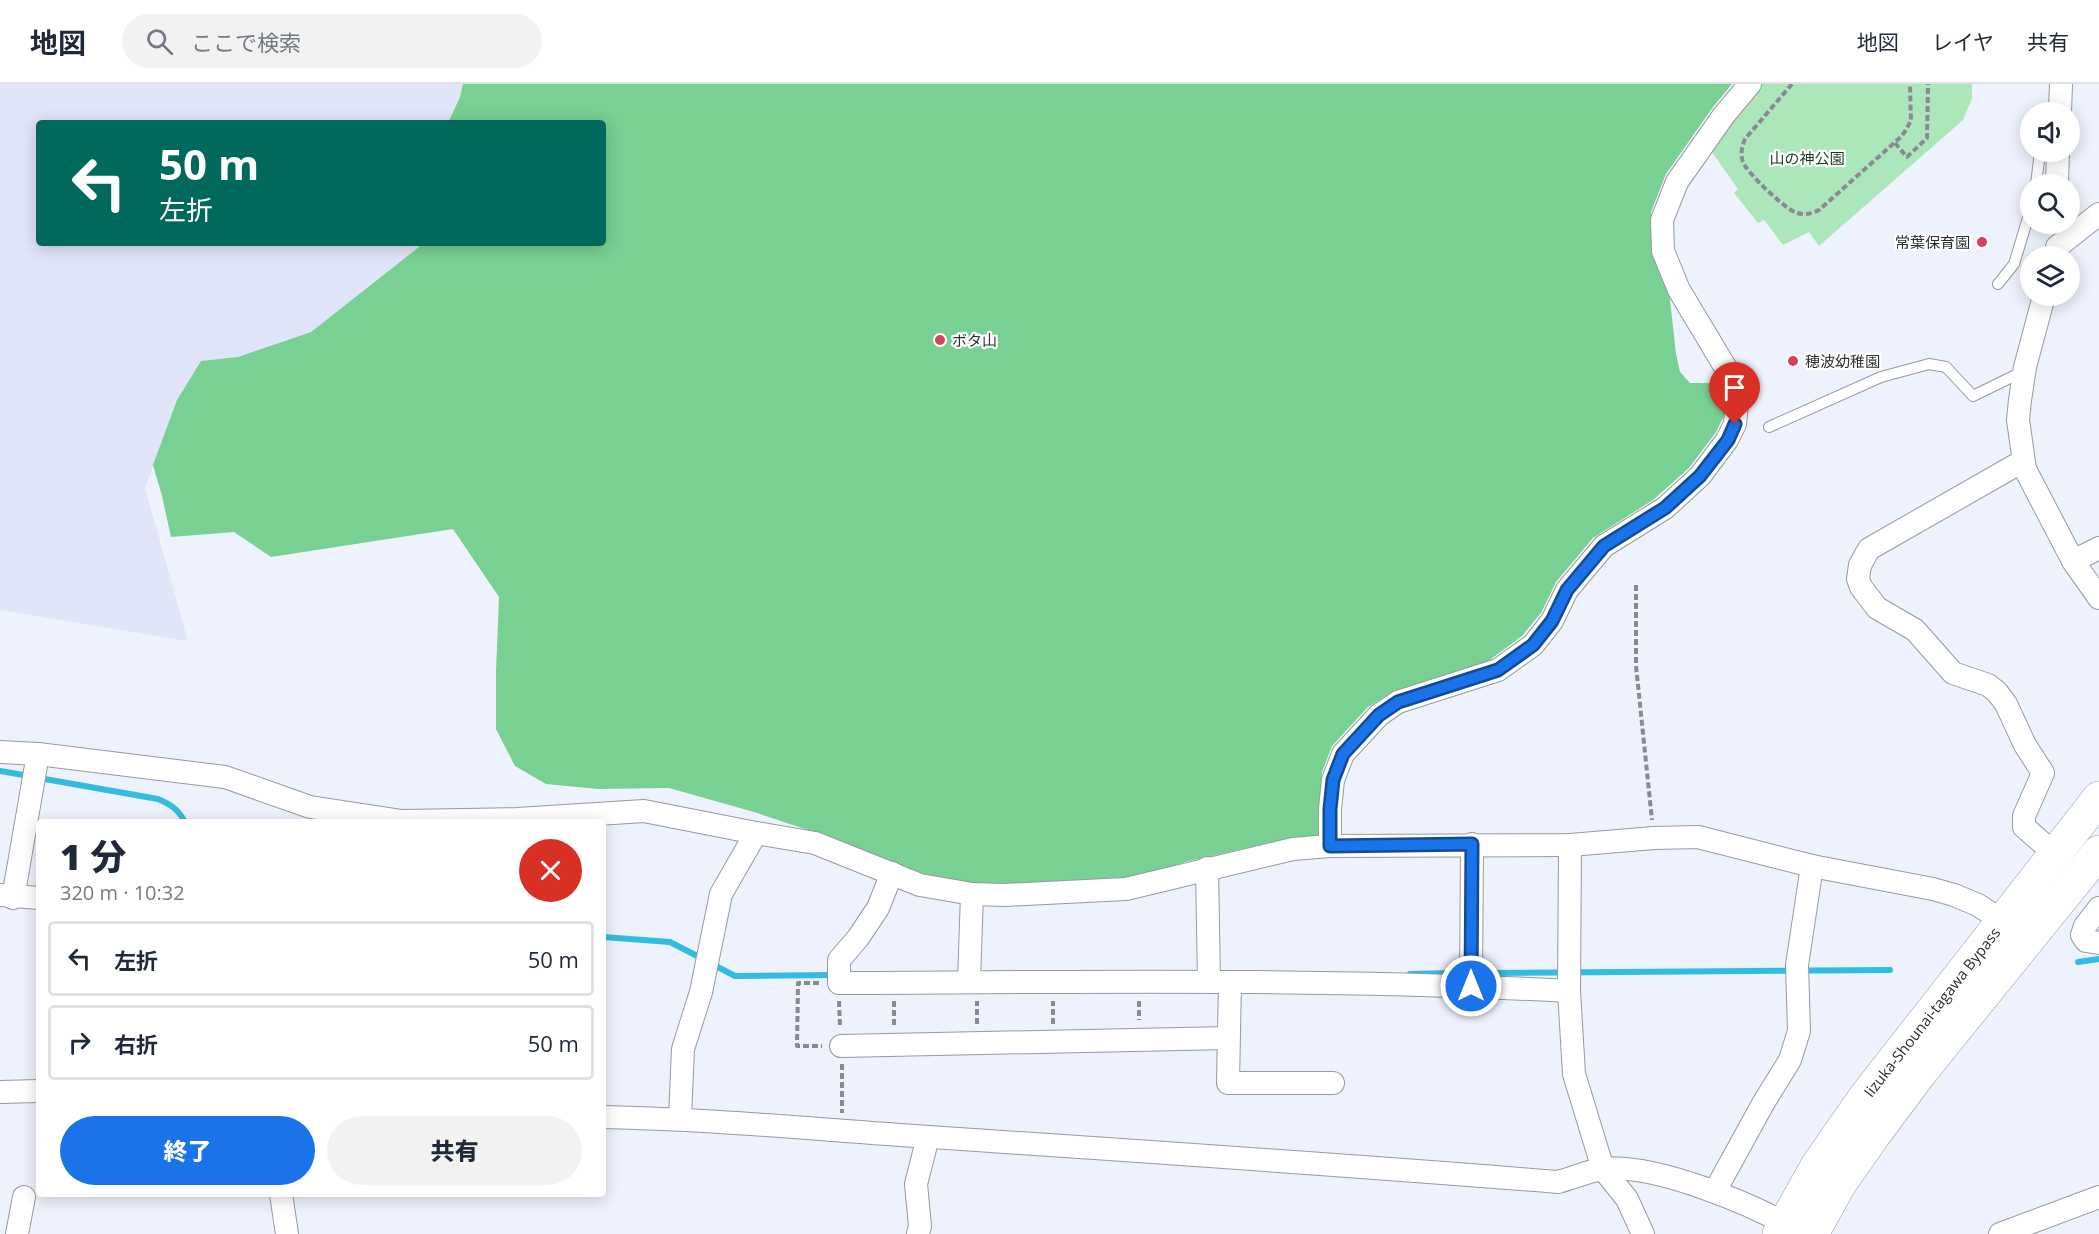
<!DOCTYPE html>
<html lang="ja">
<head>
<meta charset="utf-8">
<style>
  :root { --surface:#fff; --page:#f2f2f3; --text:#1f2937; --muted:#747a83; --line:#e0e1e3; --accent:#1a73e8 }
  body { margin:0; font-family:"Open Sans","Noto Sans JP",sans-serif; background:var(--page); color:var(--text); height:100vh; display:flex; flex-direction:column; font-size:22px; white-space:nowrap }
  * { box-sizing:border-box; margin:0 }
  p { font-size:20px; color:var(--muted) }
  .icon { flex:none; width:33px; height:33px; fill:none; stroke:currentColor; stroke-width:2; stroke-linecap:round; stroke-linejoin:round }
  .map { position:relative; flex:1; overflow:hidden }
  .sheet { position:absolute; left:36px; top:735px; width:570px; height:378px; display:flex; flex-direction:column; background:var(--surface); border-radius:6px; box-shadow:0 3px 15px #0003 }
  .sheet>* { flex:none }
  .banner { position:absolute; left:36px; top:36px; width:570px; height:126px; border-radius:6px; box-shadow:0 3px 15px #0003; background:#00695c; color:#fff; overflow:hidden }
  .controls { position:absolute; left:2020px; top:18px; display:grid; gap:12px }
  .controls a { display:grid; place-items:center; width:60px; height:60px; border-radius:50%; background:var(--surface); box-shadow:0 3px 15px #0003; font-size:30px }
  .pin { position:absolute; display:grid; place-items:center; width:51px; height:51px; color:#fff; margin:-62px -26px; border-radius:50% 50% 50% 0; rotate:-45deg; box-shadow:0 0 6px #0007 }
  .pin .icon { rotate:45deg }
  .me { position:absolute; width:66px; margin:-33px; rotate:0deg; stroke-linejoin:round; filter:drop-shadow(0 0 4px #0008) }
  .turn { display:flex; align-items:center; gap:21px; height:126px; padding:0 24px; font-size:27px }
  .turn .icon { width:78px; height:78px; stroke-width:2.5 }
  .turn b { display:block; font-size:42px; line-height:51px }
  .round { display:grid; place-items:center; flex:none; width:63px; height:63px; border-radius:32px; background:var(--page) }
  .overview { display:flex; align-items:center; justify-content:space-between; height:102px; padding:0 24px }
  h1 { font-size:36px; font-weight:800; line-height:45px }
  .primary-button { display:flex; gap:12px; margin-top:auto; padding:12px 24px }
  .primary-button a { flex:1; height:69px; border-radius:36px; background:var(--accent); color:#fff; font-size:24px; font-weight:800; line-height:69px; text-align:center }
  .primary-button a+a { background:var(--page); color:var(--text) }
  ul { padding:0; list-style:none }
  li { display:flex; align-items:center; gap:18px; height:75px; margin:0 12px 9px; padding:0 12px; border:3px solid var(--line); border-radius:6px }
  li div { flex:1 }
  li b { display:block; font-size:22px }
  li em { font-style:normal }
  header { display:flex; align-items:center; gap:36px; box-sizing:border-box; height:84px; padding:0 30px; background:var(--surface); border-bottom:2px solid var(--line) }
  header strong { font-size:28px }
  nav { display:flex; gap:33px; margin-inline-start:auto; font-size:21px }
  .search { width:420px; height:54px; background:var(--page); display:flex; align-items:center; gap:15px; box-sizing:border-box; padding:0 21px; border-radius:33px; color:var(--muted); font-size:22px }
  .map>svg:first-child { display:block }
  .built { fill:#e0e5f7 }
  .green { fill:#ace7bb }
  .forest { fill:#78d092 }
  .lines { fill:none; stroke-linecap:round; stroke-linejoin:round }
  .stream { stroke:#33bce1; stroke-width:6 }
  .lane-casing { stroke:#9699a2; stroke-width:12 }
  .street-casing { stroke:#9699a2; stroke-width:24 }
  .highway-casing { stroke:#9699a2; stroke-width:34 }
  .path { stroke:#888a91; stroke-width:4; stroke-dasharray:6 3; stroke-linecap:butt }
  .lane { stroke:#fff; stroke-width:10 }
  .street { stroke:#fff; stroke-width:22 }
  .highway { stroke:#fff; stroke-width:33 }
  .route-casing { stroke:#114b97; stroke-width:15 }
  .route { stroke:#1a73e8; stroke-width:10 }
  .poi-dot { fill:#d3435d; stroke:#fff; stroke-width:2 }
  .labels { text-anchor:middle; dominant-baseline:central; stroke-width:4.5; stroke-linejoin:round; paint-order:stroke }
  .park-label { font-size:15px; fill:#153a21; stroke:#fff }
  .poi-label { font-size:15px; fill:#2d2e32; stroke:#fff; text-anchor:start }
  .street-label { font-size:15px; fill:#2d2e32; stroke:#fff }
</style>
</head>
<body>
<header>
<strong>地図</strong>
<div class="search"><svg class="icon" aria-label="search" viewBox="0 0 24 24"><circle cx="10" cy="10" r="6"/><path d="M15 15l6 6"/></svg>ここで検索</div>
<nav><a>地図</a><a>レイヤ</a><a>共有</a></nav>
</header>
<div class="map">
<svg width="2099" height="1150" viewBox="0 0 2099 1150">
  <rect width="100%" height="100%" fill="#eef2fc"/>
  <polygon class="built" points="0,0 463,0 460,13 448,39 39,39 39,159 420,159 419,163 311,248 238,273 201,277 177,316 145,404 188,557 0,526"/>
  <polygon class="green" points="1761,0 1972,0 1972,14 1963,36 1819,162 1809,148 1783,161 1764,136 1758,139 1734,109 1738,105 1709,64"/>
  <polygon class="forest" points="463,0 1732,0 1713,23 1666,90 1651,128 1652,159 1668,198 1676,270 1680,288 1690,299 1709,299 1726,311 1724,332 1716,348 1689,384 1653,416 1593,454 1556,498 1541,529 1522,552 1487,578 1387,611 1368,623 1332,662 1322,688 1320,720 1323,752 1282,756 1185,778 1122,798 994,804 908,788 820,750 754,728 669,704 598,705 546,700 515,682 496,645 496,588 499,513 453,445 271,473 234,448 171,453 162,412 153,381 177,316 201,277 238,273 311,248 419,163 420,159 603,159 603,39 448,39 460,13"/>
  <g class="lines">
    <g class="stream">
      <polyline points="0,687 29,692"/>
      <path d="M39 694 158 715C170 720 178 725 185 738"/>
      <polyline points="603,853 670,858 703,875"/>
      <polyline points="2078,878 2099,875"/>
      <polyline points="712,880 735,892 833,891"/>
      <polyline points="1488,889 1890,886"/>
      <polyline points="1410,890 1454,889"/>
    </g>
    <g class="lane-casing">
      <g id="lane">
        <polyline points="2036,100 2040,68"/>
        <polyline points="1998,200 2014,180 2031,124"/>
        <polyline points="1769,343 1881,293 1929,280 1946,283 1973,312 2024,287"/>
      </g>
    </g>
    <g class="street-casing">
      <g id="street">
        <polyline points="2060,28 2061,0"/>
        <polyline points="2057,100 2058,68"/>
        <polyline points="2057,163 2099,130"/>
        <polyline points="2044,212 2025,283 2020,316 2018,336 2025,385 2073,477 2099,514"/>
        <polyline points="2023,377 1869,465 1860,481 1858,495 1861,503 1877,524 1915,546 1953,589 1988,601 1997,608 2006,620 2025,661 2043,689 2024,732 2024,743 2055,770"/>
        <polyline points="2073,477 2099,464"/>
        <polyline points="0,668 38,670 225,693 310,723 402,737 518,735 644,727 756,749 815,759 920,801 972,810 1005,811 1126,805 1293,765 1330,762 1570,761 1654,754 1698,753 1812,782 1933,805 1954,811 1978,821 2002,837"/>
        <polyline points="1570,761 1569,907 1574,990 1603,1085 1627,1115 1643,1150"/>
        <polyline points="1330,762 1330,725 1333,696 1343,670 1379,631 1398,618 1498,586 1533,561 1552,537 1567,506 1604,462 1665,424 1700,392 1727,356 1735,340 1737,319 1730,291 1679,206 1663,167 1662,136 1677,98 1724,31 1750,0"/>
        <polyline points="1207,784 1209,898"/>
        <path d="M892 789 878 824 858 854 839 876V899C1082 898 1326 894 1569 907"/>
        <polyline points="0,811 39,814"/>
        <polyline points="13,814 38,670"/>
        <polyline points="2099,824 2085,842 2082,851 2086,857 2099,859"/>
        <polyline points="969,898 972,810"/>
        <polyline points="1230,898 1228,999 1333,999"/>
        <polyline points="1471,902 1472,760"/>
        <polyline points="841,962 1228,954"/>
        <polyline points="0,1008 39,1007"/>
        <path d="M603 1033C712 1035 821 1046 930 1053 1139 1067 1349 1081 1558 1098 1573 1094 1588 1087 1603 1085 1654 1079 1753 1120 1798 1147"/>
        <polyline points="680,1034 683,965 701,908 721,810 756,749"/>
        <polyline points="1715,1107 1764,1018 1790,976 1799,947 1797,881 1812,782"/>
        <polyline points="281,1110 287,1150"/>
        <polyline points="17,1150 24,1113"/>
        <polyline points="918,1150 920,1142 916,1100 928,1053"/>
        <polyline points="2000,1150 2099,1113"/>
      </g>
    </g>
    <g class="highway-casing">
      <g id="highway">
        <path id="s1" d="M1779 1150 1817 1082 1865 1013 2099 714"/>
        <polyline points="1812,1150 1839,1101 1874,1051 1921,988 2099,768"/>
      </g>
    </g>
    <g class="path">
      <path d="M1792 0 1745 55C1742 62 1740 70 1743 78 1747 89 1786 126 1797 129 1805 131 1811 130 1819 126L1902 52 1911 37 1910 0"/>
      <polyline points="1895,59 1907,73 1927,54 1928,0"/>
      <polyline points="1636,501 1636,582 1652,736"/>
      <polyline points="819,899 798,899 797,962 822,962"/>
      <polyline points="839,917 840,942"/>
      <polyline points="894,917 894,943"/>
      <polyline points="1139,917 1139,936"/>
      <polyline points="977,940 977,917"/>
      <polyline points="1053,940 1053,917"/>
      <polyline points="842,980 842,1029"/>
    </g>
    <use href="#lane" class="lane"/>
    <use href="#street" class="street"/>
    <use href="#highway" class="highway"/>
  </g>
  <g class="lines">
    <g class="route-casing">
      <polyline id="route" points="1471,902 1472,760 1330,762 1330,725 1333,696 1343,670 1379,631 1398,618 1498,586 1533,561 1552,537 1567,506 1604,462 1665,424 1700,392 1728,356 1735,340"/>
    </g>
    <use href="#route" class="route"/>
  </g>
  <g class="poi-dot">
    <circle cx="1982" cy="158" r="6"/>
    <circle cx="940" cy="256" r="6"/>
    <circle cx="1793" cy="277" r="6"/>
  </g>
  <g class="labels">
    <g class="park-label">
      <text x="1807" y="74">山の神公園</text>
    </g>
    <g class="poi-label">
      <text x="1970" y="158" text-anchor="end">常葉保育園</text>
      <text x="952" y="256">ボタ山</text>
      <text x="1805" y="277">穂波幼稚園</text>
    </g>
    <g class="street-label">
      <text stroke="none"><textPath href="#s1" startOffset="270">Iizuka-Shounai-tagawa Bypass</textPath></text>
    </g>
  </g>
</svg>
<div class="controls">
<a><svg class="icon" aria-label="sound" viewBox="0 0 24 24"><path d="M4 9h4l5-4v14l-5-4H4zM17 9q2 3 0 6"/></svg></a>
<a><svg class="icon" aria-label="search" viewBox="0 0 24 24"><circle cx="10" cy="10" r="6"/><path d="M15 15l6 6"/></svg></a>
<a><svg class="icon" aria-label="layers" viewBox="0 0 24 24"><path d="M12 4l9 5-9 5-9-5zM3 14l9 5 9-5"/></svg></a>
</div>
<div class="pin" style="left:1735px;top:340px;background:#d93025"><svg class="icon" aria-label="arrive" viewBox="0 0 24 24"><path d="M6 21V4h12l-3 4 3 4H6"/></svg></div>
<svg class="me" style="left:1471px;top:902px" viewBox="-20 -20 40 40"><circle r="17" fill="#1a73e8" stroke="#fff" stroke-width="3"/><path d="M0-11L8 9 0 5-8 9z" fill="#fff"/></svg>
<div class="banner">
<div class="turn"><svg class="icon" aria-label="left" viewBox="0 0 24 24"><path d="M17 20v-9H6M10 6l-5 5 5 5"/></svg><div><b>50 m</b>左折</div></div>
</div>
<section class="sheet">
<div class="overview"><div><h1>1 分</h1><p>320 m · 10:32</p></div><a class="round" style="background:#d93025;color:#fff"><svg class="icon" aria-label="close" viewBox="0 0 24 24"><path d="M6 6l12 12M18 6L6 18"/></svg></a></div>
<ul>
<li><svg class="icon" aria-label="left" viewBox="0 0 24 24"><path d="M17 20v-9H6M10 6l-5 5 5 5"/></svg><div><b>左折</b></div><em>50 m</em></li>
<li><svg class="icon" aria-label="right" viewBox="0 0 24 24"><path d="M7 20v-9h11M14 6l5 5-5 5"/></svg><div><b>右折</b></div><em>50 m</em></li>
</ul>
<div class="primary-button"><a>終了</a><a>共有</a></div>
</section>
</div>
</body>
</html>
